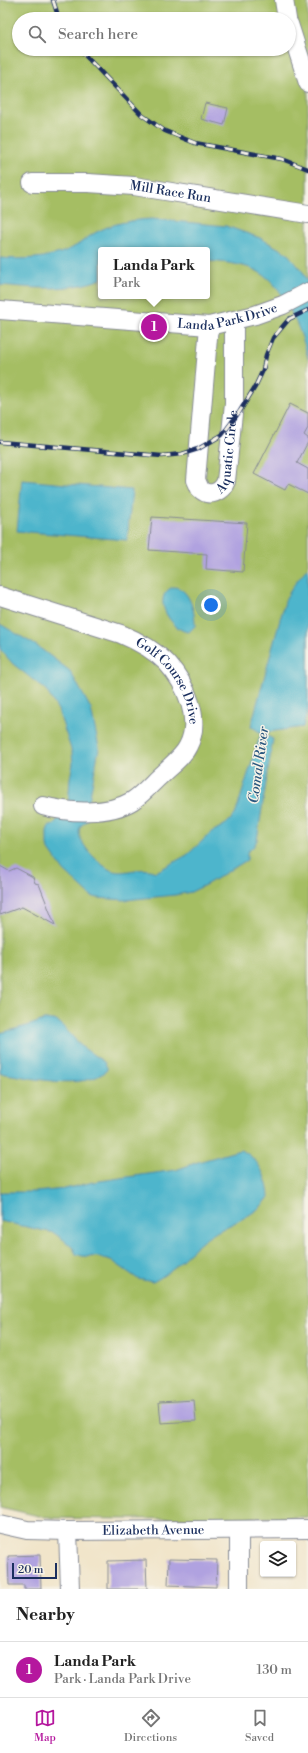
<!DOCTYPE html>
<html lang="en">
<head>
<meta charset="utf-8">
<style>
	:root { --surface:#fff; --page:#f2f2f2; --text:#222; --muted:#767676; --line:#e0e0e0; --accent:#b5179e }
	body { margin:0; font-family:"Libre Bodoni",serif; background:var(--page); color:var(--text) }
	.controls { position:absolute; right:12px; bottom:12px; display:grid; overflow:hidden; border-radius:4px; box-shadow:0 1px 3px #0004 }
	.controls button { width:36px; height:36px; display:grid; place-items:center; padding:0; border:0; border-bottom:1px solid var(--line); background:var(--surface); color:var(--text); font:20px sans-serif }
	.scale { position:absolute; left:12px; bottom:10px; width:45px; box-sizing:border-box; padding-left:4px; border:2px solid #1b2f5e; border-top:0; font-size:11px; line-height:14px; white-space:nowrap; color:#1b2f5e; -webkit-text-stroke:3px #f7f3e8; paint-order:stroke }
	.you { position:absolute; left:211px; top:605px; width:14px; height:14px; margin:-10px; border:3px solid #fff; border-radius:50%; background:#1a73e8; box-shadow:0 0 0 6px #1a73e833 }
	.badge { display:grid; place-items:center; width:26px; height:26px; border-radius:50%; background:var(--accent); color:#fff; font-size:13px; font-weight:700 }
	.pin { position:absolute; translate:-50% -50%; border:2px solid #fff; box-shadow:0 1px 4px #0006 }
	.popup { position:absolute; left:98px; top:247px; width:112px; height:52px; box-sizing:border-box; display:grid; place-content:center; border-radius:4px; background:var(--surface); filter:drop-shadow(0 1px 3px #0005); font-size:13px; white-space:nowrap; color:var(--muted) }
	.popup b { font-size:15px; color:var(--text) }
	.popup::after { content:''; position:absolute; left:50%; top:100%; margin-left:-8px; border:8px solid transparent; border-top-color:var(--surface) }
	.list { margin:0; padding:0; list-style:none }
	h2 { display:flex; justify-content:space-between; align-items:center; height:52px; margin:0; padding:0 16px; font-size:17px }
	h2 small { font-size:13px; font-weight:400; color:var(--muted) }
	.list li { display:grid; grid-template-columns:26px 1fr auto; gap:12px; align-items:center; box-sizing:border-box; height:56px; padding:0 16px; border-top:1px solid var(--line) }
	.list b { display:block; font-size:15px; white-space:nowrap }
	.list p { margin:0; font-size:13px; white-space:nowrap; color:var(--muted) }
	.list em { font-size:13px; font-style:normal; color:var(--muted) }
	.icon { flex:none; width:22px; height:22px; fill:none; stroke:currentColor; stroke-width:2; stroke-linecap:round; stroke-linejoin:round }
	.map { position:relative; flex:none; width:308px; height:1589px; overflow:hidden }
	.search { position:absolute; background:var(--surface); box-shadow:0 1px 3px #0004; left:12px; right:12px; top:12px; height:44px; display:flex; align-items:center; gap:10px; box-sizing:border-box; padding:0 14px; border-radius:22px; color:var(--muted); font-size:15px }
	.sheet { height:108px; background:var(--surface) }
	nav { display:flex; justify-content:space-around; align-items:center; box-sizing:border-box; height:56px; border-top:1px solid var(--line); background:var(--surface); font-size:11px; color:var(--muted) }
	nav a { display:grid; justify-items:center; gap:2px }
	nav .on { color:var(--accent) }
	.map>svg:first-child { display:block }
	.green { fill:#a5be64; stroke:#607661; fill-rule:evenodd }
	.water { fill:#4eb5cc; stroke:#347295 }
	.building { fill:#b0a2e0 }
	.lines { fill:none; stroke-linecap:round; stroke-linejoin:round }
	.minor-casing { stroke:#868a94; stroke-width:20 }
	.minor { stroke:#fff; stroke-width:18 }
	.rail-casing { stroke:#1b2f5e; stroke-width:4.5 }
	.rail { stroke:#f7f3e8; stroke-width:3; stroke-dasharray:9; stroke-linecap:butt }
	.labels { text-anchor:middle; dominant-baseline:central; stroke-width:3; stroke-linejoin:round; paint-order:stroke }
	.street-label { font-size:13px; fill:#1b2f5e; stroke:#f7f3e8 }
	.water-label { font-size:14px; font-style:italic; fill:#2a577f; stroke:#f7f3e8 }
</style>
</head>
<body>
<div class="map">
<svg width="308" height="1589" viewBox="0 0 308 1589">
	<rect width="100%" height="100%" fill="#f7f3e8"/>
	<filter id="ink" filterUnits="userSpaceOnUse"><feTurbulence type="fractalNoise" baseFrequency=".025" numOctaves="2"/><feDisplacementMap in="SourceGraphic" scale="8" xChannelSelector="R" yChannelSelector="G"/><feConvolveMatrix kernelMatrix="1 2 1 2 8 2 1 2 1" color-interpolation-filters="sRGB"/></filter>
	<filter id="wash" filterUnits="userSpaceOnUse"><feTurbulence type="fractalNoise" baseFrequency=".012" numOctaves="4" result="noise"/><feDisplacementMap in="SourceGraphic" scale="16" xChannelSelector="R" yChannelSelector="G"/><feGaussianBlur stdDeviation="0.9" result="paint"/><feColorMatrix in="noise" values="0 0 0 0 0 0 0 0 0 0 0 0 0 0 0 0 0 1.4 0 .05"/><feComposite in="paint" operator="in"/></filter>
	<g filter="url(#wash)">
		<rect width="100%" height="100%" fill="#f1e5ca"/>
		<path class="green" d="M0 0H308V1517L129 1519 47 1518 0 1507ZM19 19H289V49H19ZM101 250H207V296H101Z"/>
		<g class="water">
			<path d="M152 219 226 226 260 238 287 253 303 272 308 282V359C305 344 300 330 293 316 273 271 254 264 207 261V250H101V279C68 292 34 288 0 285V258C22 260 50 259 70 249 79 245 85 239 93 234 112 223 131 220 152 219Z"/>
			<polygon points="22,480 132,490 127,540 17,531"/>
			<path d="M308 567V709L303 727 261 733 273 739 257 840 254 846 247 852V860L207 884 191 892 175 895 125 900 98 898 91 896 64 871 50 851 47 846V831L49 826H52L68 808 70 778 73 764 72 752 58 710 46 690 13 664 0 649V624L37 646 70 671 91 709 99 748 89 801 88 820C86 822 82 824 81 826 71 838 102 868 113 871 126 875 139 865 156 872L187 855 212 832 226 824 235 815 261 733 251 726 286 598 296 582Z"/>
			<path d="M173 587C189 587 195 611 195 626L189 632C173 632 149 597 173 587Z"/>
			<path d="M44 1020H54L60 1023 82 1047 104 1062 107 1067V1070C85 1092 28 1077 0 1073V1033L27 1026Z"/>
			<path d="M240 1150C258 1156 268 1179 269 1197 256 1217 229 1223 210 1236 190 1249 175 1271 153 1282L138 1279 111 1260 100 1257 82 1256 76 1254 73 1248 64 1240 54 1233 0 1221V1194L2 1192H36L65 1189 93 1182 176 1170 198 1162Z"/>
		</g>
		<g id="blocks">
			<g class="building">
				<polygon points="205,103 228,108 224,125 201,119"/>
				<polygon points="290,404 308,413 308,428 304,435 308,438 308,442 297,463 308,469 308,494 288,484 285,490 254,474"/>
				<polygon points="152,517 247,523 243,572 206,569 207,554 149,550"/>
				<polygon points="0,866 9,871 16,868 33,877 35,883 39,884 55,925 22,907 0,915"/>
				<polygon points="194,1400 196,1421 161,1423 159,1402"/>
				<polygon points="40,1555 41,1589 24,1589 24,1585 9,1585 8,1556"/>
				<polygon points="169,1559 217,1560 216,1587 168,1585"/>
				<polygon points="146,1560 147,1589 108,1589 108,1561"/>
			</g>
		</g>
	</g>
	<g filter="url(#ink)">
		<use href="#blocks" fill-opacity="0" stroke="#868a94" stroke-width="1"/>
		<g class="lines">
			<defs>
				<g id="minor">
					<polyline points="284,0 287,19"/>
					<polyline points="289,24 308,83"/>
					<path id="s1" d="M32 183H88L134 186 308 214"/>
					<path id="s2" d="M0 310 209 326 255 315 283 305 308 292"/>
					<path id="s3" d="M209 326 196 480 200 489C209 498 222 492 226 481L234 404V321"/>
					<path id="s4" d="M0 596 121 634C138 641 154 650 167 663 186 684 202 719 188 746 183 757 170 766 161 775 152 783 143 794 132 801 109 815 68 813 43 806"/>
					<path id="s5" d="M0 1524 27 1530 68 1531 308 1529"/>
					<polyline points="239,1530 239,1589"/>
					<polyline points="68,1531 70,1589"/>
				</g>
			</defs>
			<use href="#minor" class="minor-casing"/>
			<use href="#minor" class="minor"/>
			<defs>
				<g id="rail">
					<polyline points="53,0 59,19"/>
					<polyline points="79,49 142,115 165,131 195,143 282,159 308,169"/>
					<polyline points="0,442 162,456 182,454 198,449 222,435 240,411 255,387 263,370 266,355 273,338 289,319 308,310"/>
				</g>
			</defs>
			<use href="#rail" class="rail-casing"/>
			<use href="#rail" class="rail"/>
		</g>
	</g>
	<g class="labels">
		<g class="street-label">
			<text stroke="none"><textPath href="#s1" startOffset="139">Mill Race Run</textPath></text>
			<text stroke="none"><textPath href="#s2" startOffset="229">Landa Park Drive</textPath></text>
			<text stroke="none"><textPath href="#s3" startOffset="226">Aquatic Circle</textPath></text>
			<text stroke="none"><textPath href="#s4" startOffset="197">Golf Course Drive</textPath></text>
			<text stroke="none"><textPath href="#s5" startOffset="154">Elizabeth Avenue</textPath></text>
		</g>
		<g class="water-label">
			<text transform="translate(259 765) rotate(-82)">Comal River</text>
		</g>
	</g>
</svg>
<div class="controls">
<button><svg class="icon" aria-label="layers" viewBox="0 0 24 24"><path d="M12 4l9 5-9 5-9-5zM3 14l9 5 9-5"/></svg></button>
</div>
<div class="scale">20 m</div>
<div class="you"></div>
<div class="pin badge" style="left:154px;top:327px">1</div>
<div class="popup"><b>Landa Park</b>Park</div>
<div class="search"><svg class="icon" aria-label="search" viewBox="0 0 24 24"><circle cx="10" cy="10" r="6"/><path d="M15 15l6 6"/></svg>Search here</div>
</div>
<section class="sheet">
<h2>Nearby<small></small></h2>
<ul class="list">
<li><span class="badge">1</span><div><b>Landa Park</b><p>Park · Landa Park Drive</p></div><em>130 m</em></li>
</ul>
</section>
<nav>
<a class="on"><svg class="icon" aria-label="map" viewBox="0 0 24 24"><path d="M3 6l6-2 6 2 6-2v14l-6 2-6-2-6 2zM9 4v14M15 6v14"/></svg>Map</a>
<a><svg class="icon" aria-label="directions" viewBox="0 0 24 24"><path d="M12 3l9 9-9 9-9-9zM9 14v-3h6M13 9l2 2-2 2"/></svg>Directions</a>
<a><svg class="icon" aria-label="saved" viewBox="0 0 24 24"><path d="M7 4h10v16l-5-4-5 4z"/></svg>Saved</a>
</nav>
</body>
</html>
